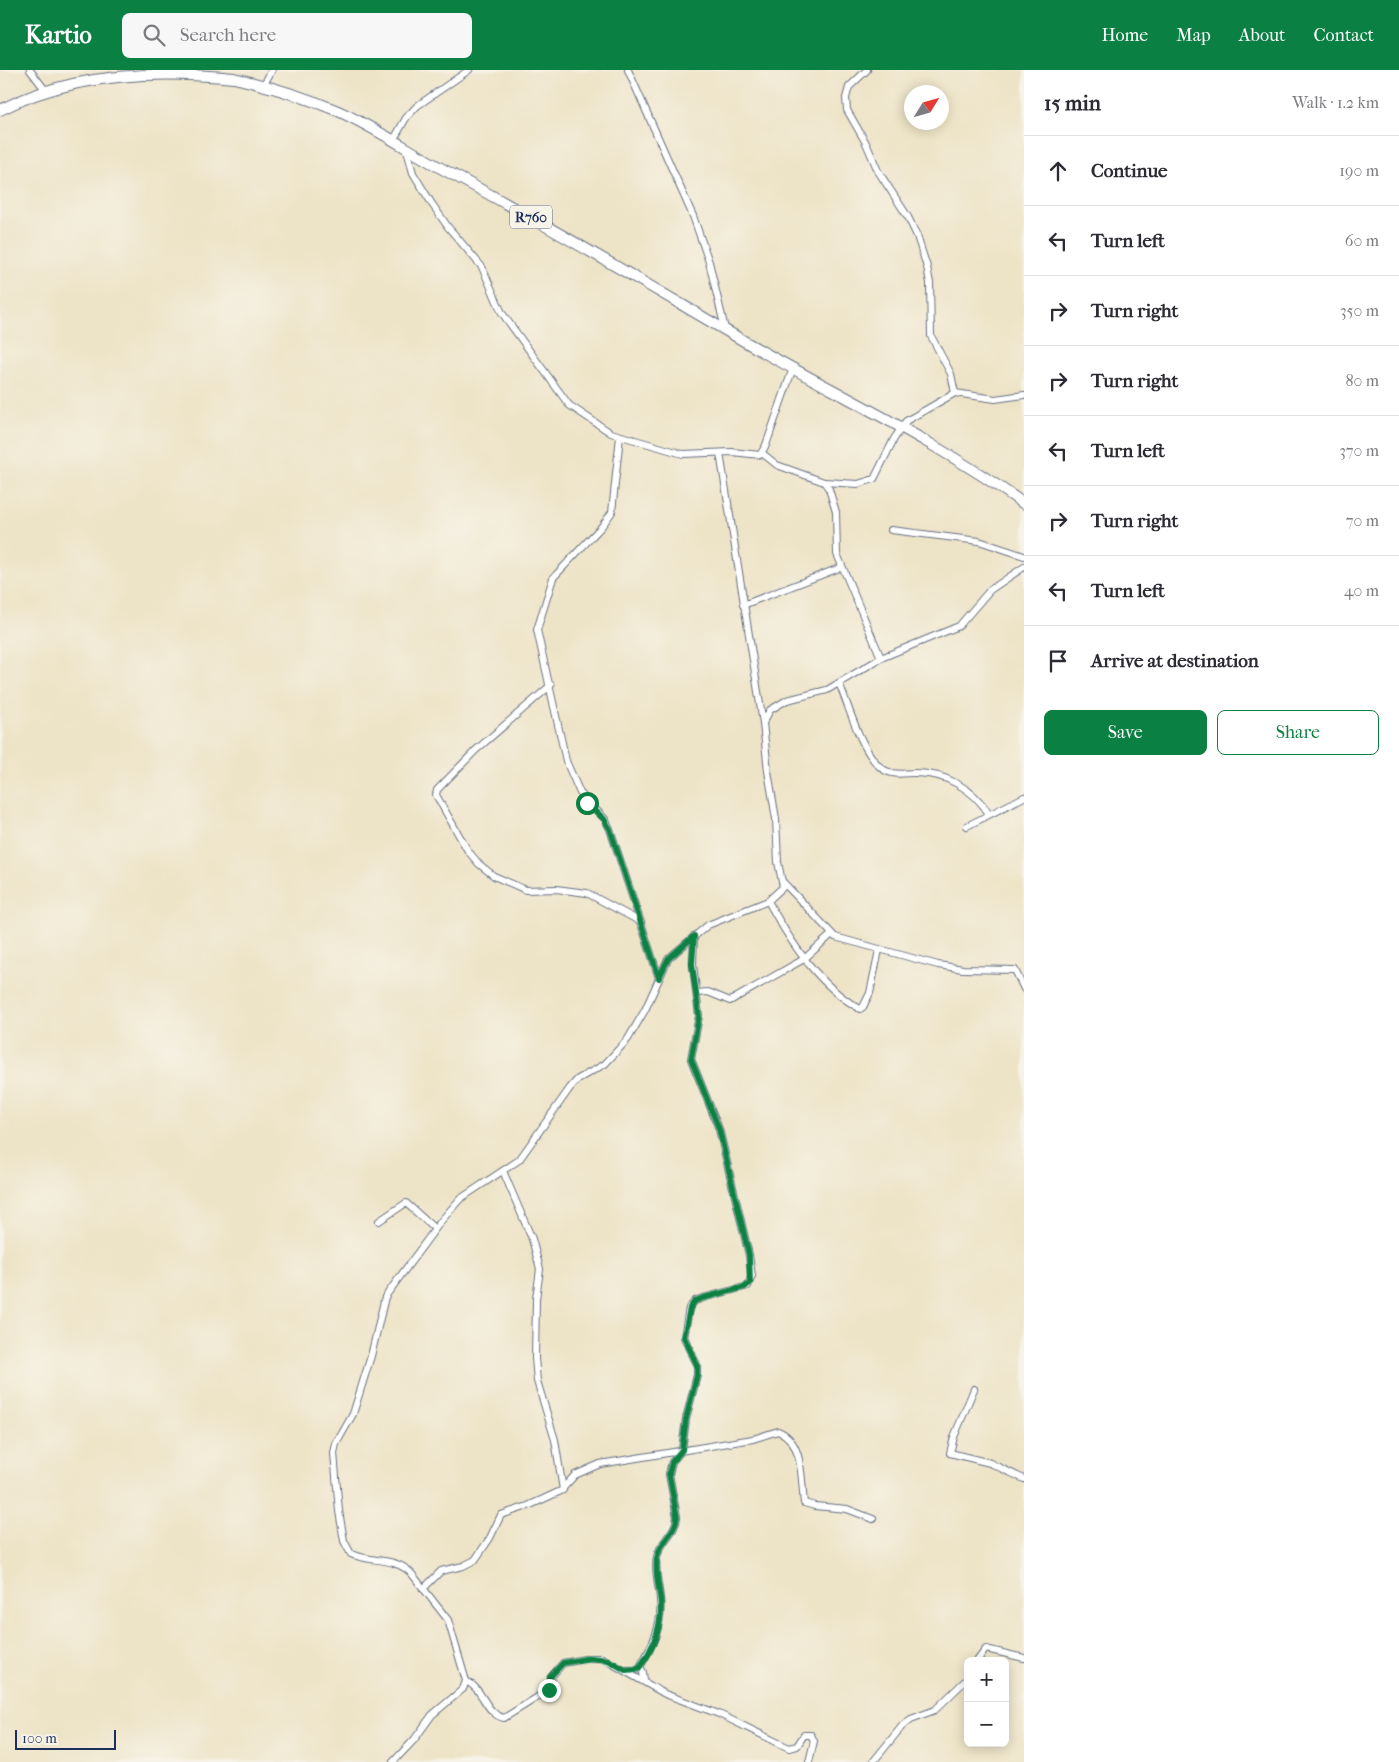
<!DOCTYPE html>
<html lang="en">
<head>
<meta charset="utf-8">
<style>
	:root { --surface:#fff; --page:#f7f7f7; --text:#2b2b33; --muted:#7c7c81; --line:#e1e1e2; --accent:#0b8043 }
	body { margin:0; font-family:"IM FELL French Canon",serif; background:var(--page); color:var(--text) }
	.controls { position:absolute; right:15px; bottom:15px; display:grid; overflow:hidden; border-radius:8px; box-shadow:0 2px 12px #0003 }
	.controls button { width:45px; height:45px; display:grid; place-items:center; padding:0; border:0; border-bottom:1px solid var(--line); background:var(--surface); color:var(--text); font:25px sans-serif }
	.compass { position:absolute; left:904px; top:15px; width:45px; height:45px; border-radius:50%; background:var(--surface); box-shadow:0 2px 12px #0003; rotate:53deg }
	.scale { position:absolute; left:15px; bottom:12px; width:101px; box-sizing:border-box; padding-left:5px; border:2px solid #1b2f5e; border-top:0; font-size:14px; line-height:18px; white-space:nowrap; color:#1b2f5e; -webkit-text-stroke:4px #f7f3e8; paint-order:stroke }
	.stop { position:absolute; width:15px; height:15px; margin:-11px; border:4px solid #0b8043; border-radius:50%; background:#fff }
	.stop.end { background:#0b8043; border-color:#fff; box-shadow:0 1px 5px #0008 }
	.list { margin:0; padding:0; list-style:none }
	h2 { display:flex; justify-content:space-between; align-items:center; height:65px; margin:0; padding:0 20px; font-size:21px }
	h2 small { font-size:16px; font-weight:400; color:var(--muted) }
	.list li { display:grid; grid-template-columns:32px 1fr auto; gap:15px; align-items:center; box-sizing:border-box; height:70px; padding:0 20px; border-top:1px solid var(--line) }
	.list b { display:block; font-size:19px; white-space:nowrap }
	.list em { font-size:16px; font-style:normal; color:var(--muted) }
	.actions { display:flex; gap:10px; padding:15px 20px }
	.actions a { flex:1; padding:11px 0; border:1px solid var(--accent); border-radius:8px; text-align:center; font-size:18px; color:var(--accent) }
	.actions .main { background:var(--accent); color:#fff }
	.icon { flex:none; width:28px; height:28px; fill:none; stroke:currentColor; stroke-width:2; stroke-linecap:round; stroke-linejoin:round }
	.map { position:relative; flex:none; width:1024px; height:1692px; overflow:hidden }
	header { display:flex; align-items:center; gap:30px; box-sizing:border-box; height:70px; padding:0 25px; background:var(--accent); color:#fff }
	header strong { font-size:24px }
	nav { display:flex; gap:28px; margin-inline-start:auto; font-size:18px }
	.search { width:350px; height:45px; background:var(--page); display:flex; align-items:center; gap:12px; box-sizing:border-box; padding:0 18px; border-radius:8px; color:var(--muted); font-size:19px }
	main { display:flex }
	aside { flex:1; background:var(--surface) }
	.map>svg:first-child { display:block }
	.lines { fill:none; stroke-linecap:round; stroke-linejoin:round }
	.minor-casing { stroke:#646e82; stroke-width:8 }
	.primary-casing { stroke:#646e82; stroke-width:12 }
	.minor { stroke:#fff; stroke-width:6 }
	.primary { stroke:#fff; stroke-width:10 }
	.route { stroke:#0b8043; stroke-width:6 }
	.labels { text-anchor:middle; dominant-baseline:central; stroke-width:4; stroke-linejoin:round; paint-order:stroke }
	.shield { fill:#f7f3e8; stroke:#5d6a87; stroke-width:1 }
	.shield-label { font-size:14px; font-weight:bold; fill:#1b2f5e }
</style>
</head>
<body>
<header>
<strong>Kartio</strong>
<div class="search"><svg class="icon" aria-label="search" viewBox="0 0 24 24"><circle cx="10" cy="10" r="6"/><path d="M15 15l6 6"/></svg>Search here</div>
<nav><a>Home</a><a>Map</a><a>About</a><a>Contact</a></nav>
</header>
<main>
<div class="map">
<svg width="1024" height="1692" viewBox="0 0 1024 1692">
	<rect width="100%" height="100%" fill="#f7f3e8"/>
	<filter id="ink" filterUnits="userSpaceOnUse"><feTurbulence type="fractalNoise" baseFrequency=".02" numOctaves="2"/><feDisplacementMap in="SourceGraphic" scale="10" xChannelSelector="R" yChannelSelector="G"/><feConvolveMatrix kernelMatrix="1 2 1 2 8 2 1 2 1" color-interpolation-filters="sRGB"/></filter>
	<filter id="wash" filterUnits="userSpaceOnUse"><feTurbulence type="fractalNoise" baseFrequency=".0096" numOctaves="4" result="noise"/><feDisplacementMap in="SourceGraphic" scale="20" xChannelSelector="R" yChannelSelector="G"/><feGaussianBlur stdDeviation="1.12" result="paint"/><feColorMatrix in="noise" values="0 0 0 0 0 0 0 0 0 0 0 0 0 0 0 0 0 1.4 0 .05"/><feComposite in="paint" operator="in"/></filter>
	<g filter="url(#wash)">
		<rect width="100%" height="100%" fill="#ede3c6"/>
	</g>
	<g filter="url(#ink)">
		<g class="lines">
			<defs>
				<g id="minor">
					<polyline points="30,0 46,21"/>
					<polyline points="628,0 693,146 709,192 725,259"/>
					<polyline points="867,0 849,17 846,28 847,40 866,73 878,101 908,147 917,166 927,197 930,213 931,266 951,304 955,323"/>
					<polyline points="263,16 272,0"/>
					<polyline points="393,71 406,48 417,36 469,0"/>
					<polyline points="407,80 413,103 432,134 448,157 482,197 502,243 569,335 611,363 683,384 732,382 760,385 766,375 793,298"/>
					<polyline points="620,366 612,442 602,456 553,508 537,560 566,691 580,723 605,749 610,759 659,908"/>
					<polyline points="720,383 763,653"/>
					<polyline points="762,383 777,395 824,412 829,419 836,442 837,484 881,588"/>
					<polyline points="824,412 858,414 874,409 894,369 906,351 955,323 995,329 1024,325"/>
					<polyline points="891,460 979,471 1024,486"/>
					<polyline points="743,535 842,497"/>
					<path d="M839 613C849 637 860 678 879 696 891 707 901 703 915 703 945 703 973 718 989 744"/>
					<polyline points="551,615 476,680 437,720 436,725 468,781 479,794 494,806 526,820 556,819 587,823 641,852"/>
					<polyline points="967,756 1024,727"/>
					<polyline points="783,812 835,867 938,895 963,899 1015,900 1024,919"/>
					<path d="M768 831C791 873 818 915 860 939L863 937 870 923 879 880"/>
					<polyline points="697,923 708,922 730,931 804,889 831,865"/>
					<polyline points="379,1151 406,1133 435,1159"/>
					<polyline points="974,1319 954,1367 950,1383 990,1393 1024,1409"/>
					<path d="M564 1417 575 1405 600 1394 753 1369 778 1361C804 1371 801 1410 804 1433L815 1436 847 1439 873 1449"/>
					<polyline points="423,1519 441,1501 463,1496 475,1490 490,1468 501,1445 528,1436 563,1420 555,1370 537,1311 535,1288 536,1229 540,1199 532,1169 503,1101"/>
					<polyline points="977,1591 986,1579 1024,1588"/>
					<polyline points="640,1597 643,1602 644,1611"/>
					<path d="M625 1600H635L640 1597C652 1576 663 1555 660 1529 659 1515 654 1502 657 1487 660 1471 676 1463 677 1447L669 1404 672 1392 682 1380 686 1349 697 1305V1295L684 1267 689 1238 695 1231 703 1228 748 1216 752 1206 749 1185 719 1059 691 989 699 946 693 894 694 866"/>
					<path d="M466 1611C483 1618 486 1645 504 1648L549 1620 552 1616 551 1607 563 1593 591 1588H602L665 1624 719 1644 789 1678 797 1676 804 1665H811L814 1671 809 1692"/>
					<path d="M393 1692 414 1670 432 1645 463 1619 466 1611 448 1550 412 1504C395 1486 371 1493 351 1484L344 1471 339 1441 334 1383 336 1374 353 1344 371 1286 385 1227 441 1151 460 1129 519 1090 570 1018 578 1009 605 994 628 969 645 940 668 889 677 881 708 855 768 831 783 817 778 792 776 749 768 701 763 653 770 640 787 630 827 620 881 588 959 556 990 520 1024 497"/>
					<polyline points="873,1692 903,1655 911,1649 935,1640 968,1608"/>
				</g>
				<path id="primary" d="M0 40C71 3 156 0 234 8 269 16 305 27 338 41 376 58 411 82 448 102 546 154 641 211 737 267 833 323 934 369 1024 434"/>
			</defs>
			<use href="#minor" class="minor-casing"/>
			<use href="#primary" class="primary-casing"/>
			<use href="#minor" class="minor"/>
			<use href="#primary" class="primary"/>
		</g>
	</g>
	<g class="lines" filter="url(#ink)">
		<path class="route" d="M549 1620 552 1616 550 1607 563 1593 591 1588 608 1590 625 1600 638 1599C654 1580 664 1551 660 1526 658 1513 655 1501 657 1488 659 1472 676 1463 677 1447L669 1404 672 1392 682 1380 686 1349 697 1305V1295L684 1267 690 1238 695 1231 703 1228 745 1217 750 1213 749 1185 719 1059 691 989 699 946 692 894 694 866 668 889 659 908 610 759 604 749 587 733"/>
	</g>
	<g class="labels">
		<rect class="shield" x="510" y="135.5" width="42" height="23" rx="4"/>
		<g class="shield-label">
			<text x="531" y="147">R760</text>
		</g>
	</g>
</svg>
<div class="controls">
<button>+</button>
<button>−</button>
</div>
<svg class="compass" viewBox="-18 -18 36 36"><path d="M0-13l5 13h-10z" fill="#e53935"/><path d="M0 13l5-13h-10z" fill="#7c7c81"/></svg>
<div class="scale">100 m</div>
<div class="stop" style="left:587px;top:733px"></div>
<div class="stop end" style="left:549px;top:1620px"></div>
</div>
<aside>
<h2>15 min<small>Walk · 1.2 km</small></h2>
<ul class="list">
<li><svg class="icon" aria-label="ahead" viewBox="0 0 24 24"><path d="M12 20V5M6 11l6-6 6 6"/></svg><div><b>Continue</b></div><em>190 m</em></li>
<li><svg class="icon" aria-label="left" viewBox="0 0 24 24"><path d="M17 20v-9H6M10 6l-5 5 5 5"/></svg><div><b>Turn left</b></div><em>60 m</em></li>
<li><svg class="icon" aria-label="right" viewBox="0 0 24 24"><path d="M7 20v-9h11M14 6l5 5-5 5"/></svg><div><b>Turn right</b></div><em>350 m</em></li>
<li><svg class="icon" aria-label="right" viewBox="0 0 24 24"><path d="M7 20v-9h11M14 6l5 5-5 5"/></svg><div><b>Turn right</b></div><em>80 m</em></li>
<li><svg class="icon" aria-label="left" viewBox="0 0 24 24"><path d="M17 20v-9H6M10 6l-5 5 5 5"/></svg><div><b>Turn left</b></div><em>370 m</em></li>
<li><svg class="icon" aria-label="right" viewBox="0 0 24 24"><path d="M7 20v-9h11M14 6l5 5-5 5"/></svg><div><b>Turn right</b></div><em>70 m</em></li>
<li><svg class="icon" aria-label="left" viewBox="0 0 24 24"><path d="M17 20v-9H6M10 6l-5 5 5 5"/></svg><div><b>Turn left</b></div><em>40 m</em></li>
<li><svg class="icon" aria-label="arrive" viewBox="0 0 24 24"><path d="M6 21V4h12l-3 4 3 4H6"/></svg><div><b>Arrive at destination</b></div></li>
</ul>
<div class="actions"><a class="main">Save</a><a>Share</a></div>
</aside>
</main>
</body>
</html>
